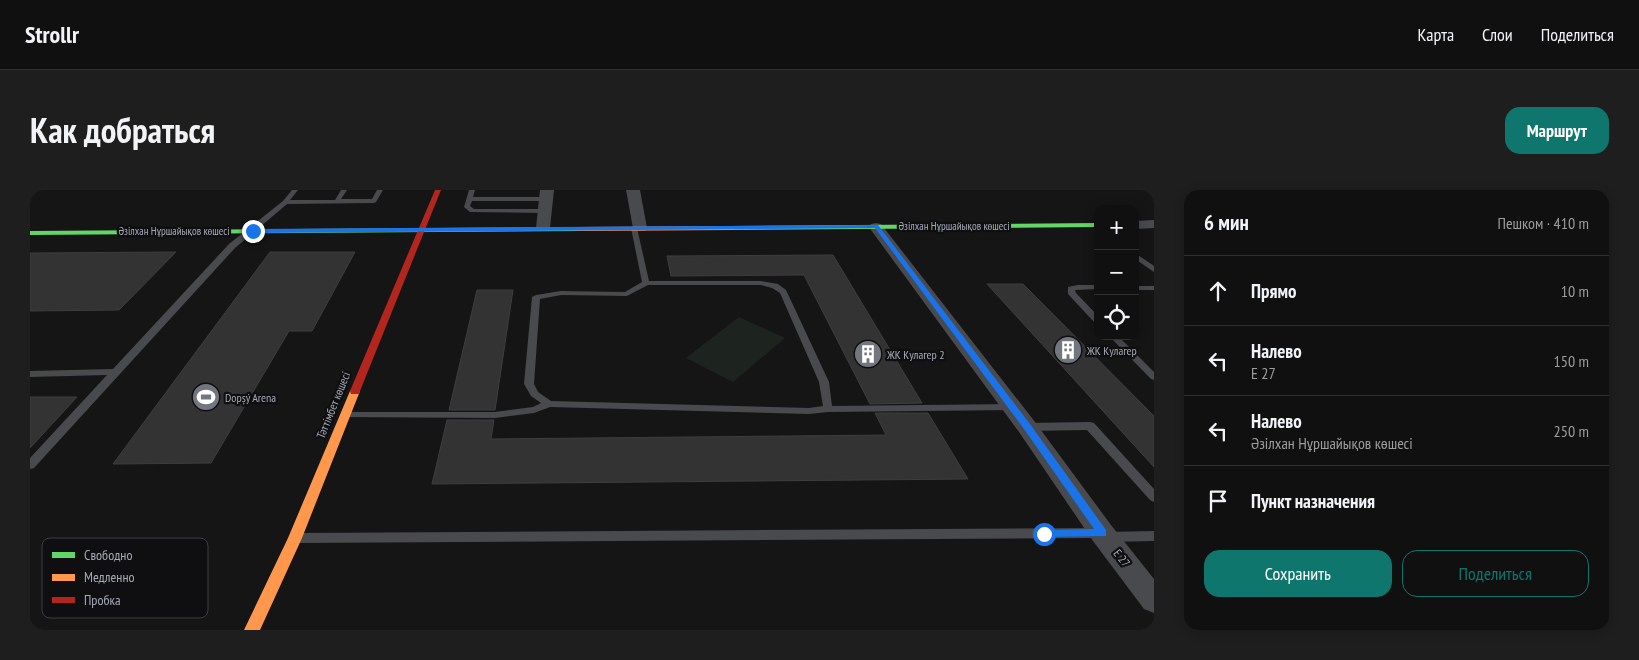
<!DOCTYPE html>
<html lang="ru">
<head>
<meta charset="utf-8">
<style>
	:root { --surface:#101010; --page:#1e1e1e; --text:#f1f3f6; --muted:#9c9d9f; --line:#303030; --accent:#0f766e }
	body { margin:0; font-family:"PT Sans Narrow",sans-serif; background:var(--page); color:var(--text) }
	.controls { position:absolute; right:15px; top:15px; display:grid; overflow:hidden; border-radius:10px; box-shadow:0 2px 12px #0003 }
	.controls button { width:45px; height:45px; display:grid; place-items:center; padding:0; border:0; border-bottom:1px solid var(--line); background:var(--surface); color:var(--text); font:25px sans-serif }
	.stop { position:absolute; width:15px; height:15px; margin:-11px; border:4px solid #1a73e8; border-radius:50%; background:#fff }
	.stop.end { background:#1a73e8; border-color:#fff; box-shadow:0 1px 5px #0008 }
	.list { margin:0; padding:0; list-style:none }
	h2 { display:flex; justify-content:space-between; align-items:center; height:65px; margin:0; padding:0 20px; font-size:21px }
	h2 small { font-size:16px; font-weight:400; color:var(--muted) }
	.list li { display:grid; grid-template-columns:32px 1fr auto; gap:15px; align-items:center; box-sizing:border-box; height:70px; padding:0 20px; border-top:1px solid var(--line) }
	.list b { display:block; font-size:19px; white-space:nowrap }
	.list p { margin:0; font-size:16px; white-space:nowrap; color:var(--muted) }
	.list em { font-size:16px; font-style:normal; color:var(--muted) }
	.actions { display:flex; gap:10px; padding:15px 20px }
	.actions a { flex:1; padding:11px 0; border:1px solid var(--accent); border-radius:15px; text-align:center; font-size:18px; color:var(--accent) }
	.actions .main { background:var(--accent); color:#fff }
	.icon { flex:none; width:28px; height:28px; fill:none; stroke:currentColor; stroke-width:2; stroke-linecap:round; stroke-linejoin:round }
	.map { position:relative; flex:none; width:1124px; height:440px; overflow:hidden; border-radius:15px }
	header { display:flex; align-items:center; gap:30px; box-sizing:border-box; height:70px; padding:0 25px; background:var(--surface); border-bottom:1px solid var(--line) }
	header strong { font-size:24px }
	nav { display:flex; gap:28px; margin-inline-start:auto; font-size:18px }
	.intro { display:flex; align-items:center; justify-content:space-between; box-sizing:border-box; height:120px; padding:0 30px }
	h1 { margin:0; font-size:35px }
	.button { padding:12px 22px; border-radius:15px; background:var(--accent); color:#fff; font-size:18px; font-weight:700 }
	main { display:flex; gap:30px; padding:0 30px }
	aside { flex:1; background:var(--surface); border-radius:15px; box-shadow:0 2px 12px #0003 }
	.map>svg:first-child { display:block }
	.green { fill:#1d241f }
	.building { fill:#333334; stroke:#3e3e41 }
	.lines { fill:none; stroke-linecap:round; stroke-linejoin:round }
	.lane { fill:#494a4e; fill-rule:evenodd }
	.street { fill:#494a4e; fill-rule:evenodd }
	.fast { fill:#63d668; fill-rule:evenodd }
	.slow { fill:#ff974d; fill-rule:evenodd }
	.jam { fill:#b3261e; fill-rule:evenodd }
	.route { fill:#1a73e8 }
	.labels { text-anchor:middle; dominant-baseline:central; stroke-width:4.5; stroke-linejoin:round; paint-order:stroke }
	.far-street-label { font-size:11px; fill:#a6aab6; stroke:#0f0f11 }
	.poi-label { font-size:12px; fill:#a6aab6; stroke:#0f0f11; text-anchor:start }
	.street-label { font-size:12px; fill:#a6aab6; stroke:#0f0f11 }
	.key { fill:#0f0f11; stroke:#3c3e43; stroke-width:1 }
	.key-label { font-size:14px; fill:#a6aab6 }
</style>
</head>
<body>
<header>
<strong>Strollr</strong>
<nav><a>Карта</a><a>Слои</a><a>Поделиться</a></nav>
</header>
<div class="intro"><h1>Как добраться</h1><a class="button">Маршрут</a></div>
<main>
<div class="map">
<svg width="1124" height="440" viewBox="0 0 1124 440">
	<rect width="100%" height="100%" fill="#151515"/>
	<polygon class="green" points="709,127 755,148 703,192 656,168"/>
	<g class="building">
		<polygon points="146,62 89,120 0,121 0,63"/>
		<polygon points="240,62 325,62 282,141 259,141 181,273 83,274"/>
		<polygon points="803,65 892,213 840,214 774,85 641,86 637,66"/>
		<polygon points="957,94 993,94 1124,226 1124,277"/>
		<polygon points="447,100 483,100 465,220 419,220"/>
		<polygon points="0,207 47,207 0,258"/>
		<polygon points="845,223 898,223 938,289 402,294 417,230 464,230 461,249 856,245"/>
	</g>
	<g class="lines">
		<g class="lane">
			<polygon points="262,0 268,0 260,10 305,10 311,0 317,0 311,9 342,9 347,0 353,0 346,12 344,13 257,14 205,58 4,278 0,279 0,268 77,185 0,187 0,181 83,179 199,54 253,11"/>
			<polygon points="439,0 445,0 443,7 516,7 519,9 516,11 442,11 440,16 444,19 515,19 518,21 515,23 440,22 434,17"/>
			<path d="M604 36 607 38 619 91H731L748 94 756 100 799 192 802 216 983 214 988 217 983 220 798 222 779 224 520 217 504 223 465 228 313 227 312 225 317 222H465L503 217 511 213 501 206 494 194 502 107 506 105 531 101 595 102 612 92 601 38ZM618 95H731L742 98 750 103 789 192 793 216 779 218 521 211 508 202 504 194 510 109 531 105 597 106Z"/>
			<polygon points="1105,63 1124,76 1124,82 1105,69"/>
			<polygon points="1048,95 1068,95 1068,99 1045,100 1046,103 1068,126 1068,133 1065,133 1038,104 1038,97"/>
			<rect x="1105" y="96" width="19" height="4"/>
			<polygon points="1079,146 1088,146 1124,182 1124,190 1121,189"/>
			<polygon points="1060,232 1064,233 1124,299 1124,312 1120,310 1057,240 997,241 992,237 997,233"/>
			<polygon points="1071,338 1075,339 1077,342 1124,341 1124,351 1078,352 1074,351 1072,348 268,353 264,352 262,348 264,344 268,343"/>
		</g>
		<g class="street">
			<polygon points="510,0 524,0 520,38 518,41 508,41 506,38"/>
			<polygon points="596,0 610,0 617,38 615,41 605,41 603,38"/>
			<polygon points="1124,30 1124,38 1105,39 1105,31"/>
			<polygon points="846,33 851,34 1005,232 1081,335 1124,389 1124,423 1114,419 1063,351 989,242 841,40 839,37 841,34"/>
		</g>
		<g class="fast">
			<polygon points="1068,33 1068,37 700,40 696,38 700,36"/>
			<polygon points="549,37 550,39 546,41 0,45 0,41"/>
		</g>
		<g class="slow">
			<polygon points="700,36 704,38 703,40 546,41 542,39 546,37"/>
			<polygon points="325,197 330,201 272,348 230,440 214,440 258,348 320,201"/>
		</g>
		<polygon class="jam" points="405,0 411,0 330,201 329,204 321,204 320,201"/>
	</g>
	<polygon class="route" points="848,35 1000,234 1076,340 1076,346 1010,347 1009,344 1014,340 1064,339 994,239 845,38 223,43 220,41 223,39"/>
	<defs>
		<symbol id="building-disc" viewBox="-11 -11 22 22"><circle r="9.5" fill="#73767e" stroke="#0f0f11"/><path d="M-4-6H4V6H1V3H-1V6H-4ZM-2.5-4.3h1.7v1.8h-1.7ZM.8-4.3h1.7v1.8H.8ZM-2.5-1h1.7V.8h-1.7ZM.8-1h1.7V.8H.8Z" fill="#fff"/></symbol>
		<symbol id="stadium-disc" viewBox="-11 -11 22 22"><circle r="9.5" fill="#73767e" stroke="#0f0f11"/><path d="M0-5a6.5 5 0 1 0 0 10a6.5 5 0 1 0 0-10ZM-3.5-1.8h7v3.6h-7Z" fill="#fff"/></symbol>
	</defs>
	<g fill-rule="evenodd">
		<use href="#building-disc" x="1022" y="144" width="32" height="32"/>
		<use href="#building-disc" x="822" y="148" width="32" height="32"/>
		<use href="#stadium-disc" x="160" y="191" width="32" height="32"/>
	</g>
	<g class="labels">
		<g class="far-street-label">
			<text x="924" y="36">Әзілхан Нұршайықов көшесі</text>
			<text x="144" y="41">Әзілхан Нұршайықов көшесі</text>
		</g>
		<g class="poi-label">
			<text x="1057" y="160">ЖК Кулагер</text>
			<text x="857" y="164">ЖК Кулагер 2</text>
			<text x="195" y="207">Dopșý Arena</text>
		</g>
		<g class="street-label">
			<text transform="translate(303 215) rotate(-68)">Тәттімбет көшесі</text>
			<text transform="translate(1092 368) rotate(52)">E 27</text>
		</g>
	</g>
	<rect x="12" y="348" width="166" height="80" rx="8" class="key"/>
	<rect x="22" y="362" width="23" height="6" fill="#63d668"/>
	<rect x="22" y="384" width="23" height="7" fill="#ff974d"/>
	<rect x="22" y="407" width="23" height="6" fill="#b3261e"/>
	<g class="key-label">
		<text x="54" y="370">Свободно</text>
		<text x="54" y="392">Медленно</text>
		<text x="54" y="415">Пробка</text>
	</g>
</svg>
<div class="controls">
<button>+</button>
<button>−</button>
<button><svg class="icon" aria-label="locate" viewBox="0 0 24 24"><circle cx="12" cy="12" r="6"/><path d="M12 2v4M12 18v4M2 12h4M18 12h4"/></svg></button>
</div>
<div class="stop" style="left:1014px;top:344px"></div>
<div class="stop end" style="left:223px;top:41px"></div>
</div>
<aside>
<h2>6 мин<small>Пешком · 410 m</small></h2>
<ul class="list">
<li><svg class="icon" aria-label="ahead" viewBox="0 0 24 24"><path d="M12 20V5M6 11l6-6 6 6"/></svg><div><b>Прямо</b></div><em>10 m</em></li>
<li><svg class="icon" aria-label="left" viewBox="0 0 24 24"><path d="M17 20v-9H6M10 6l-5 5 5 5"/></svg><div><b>Налево</b><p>E 27</p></div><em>150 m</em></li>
<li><svg class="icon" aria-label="left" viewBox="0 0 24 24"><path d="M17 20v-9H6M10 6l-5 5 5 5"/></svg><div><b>Налево</b><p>Әзілхан Нұршайықов көшесі</p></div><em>250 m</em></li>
<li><svg class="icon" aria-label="arrive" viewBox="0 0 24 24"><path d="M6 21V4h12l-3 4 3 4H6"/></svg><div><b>Пункт назначения</b></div></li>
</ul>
<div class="actions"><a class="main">Сохранить</a><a>Поделиться</a></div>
</aside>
</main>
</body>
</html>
